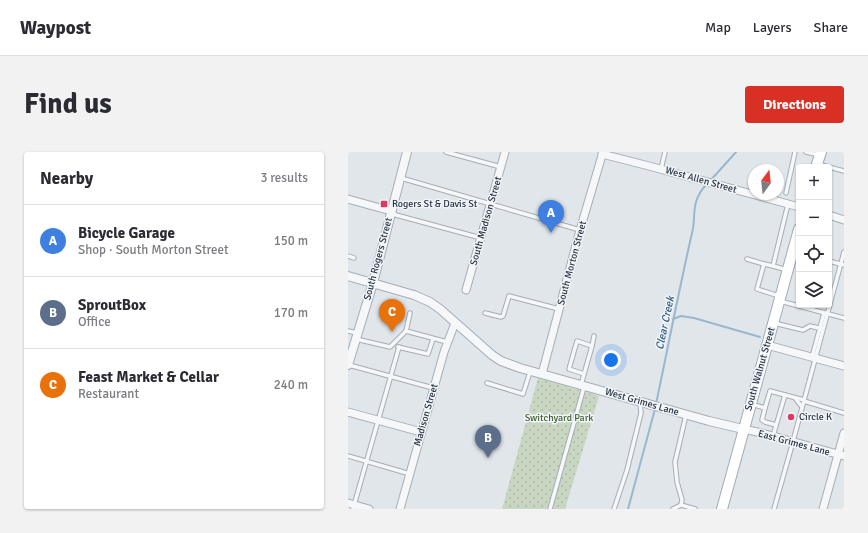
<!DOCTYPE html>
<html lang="en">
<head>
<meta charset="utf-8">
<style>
	:root { --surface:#fff; --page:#f2f2f3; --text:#2b2b33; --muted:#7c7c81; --line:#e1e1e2; --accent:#d93025 }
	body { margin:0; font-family:Signika,sans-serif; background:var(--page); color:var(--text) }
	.controls { position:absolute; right:12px; top:12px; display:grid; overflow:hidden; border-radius:4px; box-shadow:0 1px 3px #0004 }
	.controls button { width:36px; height:36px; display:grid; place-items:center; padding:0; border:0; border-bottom:1px solid var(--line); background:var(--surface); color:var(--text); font:20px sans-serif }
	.compass { position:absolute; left:400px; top:12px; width:36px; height:36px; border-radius:50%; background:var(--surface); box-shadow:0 1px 3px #0004; rotate:15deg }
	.you { position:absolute; left:263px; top:208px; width:14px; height:14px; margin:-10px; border:3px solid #fff; border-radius:50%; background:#1a73e8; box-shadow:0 0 0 6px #1a73e833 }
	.badge { display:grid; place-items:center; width:26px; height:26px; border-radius:50%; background:var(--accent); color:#fff; font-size:13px; font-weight:700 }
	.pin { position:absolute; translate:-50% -33px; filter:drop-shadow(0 1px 2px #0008) }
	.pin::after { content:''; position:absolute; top:21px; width:14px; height:12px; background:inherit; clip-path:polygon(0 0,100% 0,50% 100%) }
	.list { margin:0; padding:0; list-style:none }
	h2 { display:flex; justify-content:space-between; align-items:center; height:52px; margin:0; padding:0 16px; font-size:17px }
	h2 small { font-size:13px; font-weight:400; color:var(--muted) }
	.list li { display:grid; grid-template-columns:26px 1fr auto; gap:12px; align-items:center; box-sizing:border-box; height:72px; padding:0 16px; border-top:1px solid var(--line) }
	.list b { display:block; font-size:15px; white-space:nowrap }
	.list p { margin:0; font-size:13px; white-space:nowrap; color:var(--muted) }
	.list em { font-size:13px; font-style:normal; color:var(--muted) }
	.icon { flex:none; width:22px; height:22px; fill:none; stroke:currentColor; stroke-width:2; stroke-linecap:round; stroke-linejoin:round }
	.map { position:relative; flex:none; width:496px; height:357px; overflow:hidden; border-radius:4px }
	header { display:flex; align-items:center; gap:24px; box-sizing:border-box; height:56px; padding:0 20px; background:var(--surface); border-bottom:1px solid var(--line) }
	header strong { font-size:19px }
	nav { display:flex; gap:22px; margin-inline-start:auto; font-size:14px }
	.intro { display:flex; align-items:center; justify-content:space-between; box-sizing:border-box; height:96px; padding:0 24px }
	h1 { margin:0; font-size:28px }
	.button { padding:10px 18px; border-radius:4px; background:var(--accent); color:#fff; font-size:14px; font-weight:700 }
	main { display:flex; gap:24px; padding:0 24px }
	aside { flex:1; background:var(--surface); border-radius:4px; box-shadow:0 1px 3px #0004 }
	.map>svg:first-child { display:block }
	.park { fill:url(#park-dots) }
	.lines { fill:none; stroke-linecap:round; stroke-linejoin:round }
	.stream { stroke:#99b8cf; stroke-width:2 }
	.service-casing { stroke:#a6adb6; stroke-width:5.5 }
	.minor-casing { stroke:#a6adb6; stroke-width:9 }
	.tertiary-casing { stroke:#a6adb6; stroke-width:10 }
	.primary-casing { stroke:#9facb8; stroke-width:12 }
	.service { stroke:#f5f7f9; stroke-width:3.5 }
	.minor { stroke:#f5f7f9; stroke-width:7 }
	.tertiary { stroke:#f5f7f9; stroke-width:8 }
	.primary { stroke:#fff; stroke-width:10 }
	.poi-dot { fill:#dc3b62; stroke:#f1f5f8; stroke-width:1.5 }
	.labels { text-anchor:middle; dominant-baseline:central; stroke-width:3; stroke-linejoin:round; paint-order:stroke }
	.street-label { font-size:10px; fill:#283545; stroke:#f1f5f8 }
	.poi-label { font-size:10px; fill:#283545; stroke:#f1f5f8; text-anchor:start }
	.park-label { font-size:10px; fill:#406233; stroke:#f1f5f8 }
	.water-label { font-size:11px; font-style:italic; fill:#2d587d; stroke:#f1f5f8 }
</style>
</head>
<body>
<header>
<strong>Waypost</strong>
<nav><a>Map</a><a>Layers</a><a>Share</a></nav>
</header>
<div class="intro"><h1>Find us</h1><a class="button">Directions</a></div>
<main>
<aside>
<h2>Nearby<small>3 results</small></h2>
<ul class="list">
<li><span class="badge" style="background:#3f7fe0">A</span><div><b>Bicycle Garage</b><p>Shop · South Morton Street</p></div><em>150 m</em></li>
<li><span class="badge" style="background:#5c6f8a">B</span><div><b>SproutBox</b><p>Office</p></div><em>170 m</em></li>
<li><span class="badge" style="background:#e8710a">C</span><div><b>Feast Market &amp; Cellar</b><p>Restaurant</p></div><em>240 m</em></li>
</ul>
</aside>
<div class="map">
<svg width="496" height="357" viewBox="0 0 496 357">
	<defs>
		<pattern id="park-dots" width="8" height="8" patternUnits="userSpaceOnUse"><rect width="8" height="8" fill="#c9d6c1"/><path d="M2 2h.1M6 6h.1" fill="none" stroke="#adb8a7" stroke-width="1.8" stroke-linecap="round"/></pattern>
	</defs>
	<rect width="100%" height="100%" fill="#e1e6eb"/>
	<polygon class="park" points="190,226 251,244 217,357 154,357"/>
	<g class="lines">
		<g class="stream">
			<polyline points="362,29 388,0"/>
			<polyline points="325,167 333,164 346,166 412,185"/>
			<path d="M308 252C320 195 331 138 344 81 347 71 345 60 348 50 350 43 354 37 359 32"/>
			<polyline points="280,357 307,257"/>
		</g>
		<defs>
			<g id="service">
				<polyline points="98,0 153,15"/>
				<polyline points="458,0 471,3"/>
				<polyline points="470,12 496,19"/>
				<polyline points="313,17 317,0"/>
				<polyline points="53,26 232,78"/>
				<polyline points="438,41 447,0"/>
				<polyline points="44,60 48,63 133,86"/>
				<polyline points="0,104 6,106"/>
				<polyline points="399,107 416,112"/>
				<polyline points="481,109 496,113"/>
				<polyline points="425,114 439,118"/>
				<polyline points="431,144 409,137 416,112 425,114 440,52"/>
				<polyline points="432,149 496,166"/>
				<polyline points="137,161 153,165 155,164 161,144 211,157"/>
				<polyline points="426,171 455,178 462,174 475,177"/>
				<polyline points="0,179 9,181"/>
				<polyline points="58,179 62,161"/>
				<polyline points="8,187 42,195 58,179 99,190"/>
				<polyline points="244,194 246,184"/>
				<polyline points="50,195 80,202 85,187"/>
				<polyline points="464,205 476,161"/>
				<polyline points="1,213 85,236"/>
				<polyline points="139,231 175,242 182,220"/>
				<polyline points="233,233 244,194 229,189 221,217 236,222"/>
				<polyline points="447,246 454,255"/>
				<polyline points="456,249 496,261"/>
				<polyline points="403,252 417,256 422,239 456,248"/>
				<polyline points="417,256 414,268 417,270 428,273"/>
				<polyline points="425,284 437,243"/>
				<polyline points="0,304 62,322"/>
				<polyline points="333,353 334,348 329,330 327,310 338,263"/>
				<polyline points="5,357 51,195"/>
				<polyline points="202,357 236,235"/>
				<polyline points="266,357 279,318 293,261 292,250"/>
				<polyline points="325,357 333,353 347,357"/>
				<polyline points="426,357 444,293 496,100"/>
			</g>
			<g id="minor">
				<polyline points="254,2 301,14 451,55"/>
				<polyline points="0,47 43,59"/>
				<polyline points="481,63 496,68"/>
				<polyline points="118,138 157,0"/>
				<polyline points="419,193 496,214"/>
				<polyline points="194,222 232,78 255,0"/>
				<polyline points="0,260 73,280"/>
				<polyline points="395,277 414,281 496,304"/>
				<polyline points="0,351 21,357"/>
				<polyline points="52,357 96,200 107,171"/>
				<polyline points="475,357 496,281"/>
			</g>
			<g id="tertiary">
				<polyline points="0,124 66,143 82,150 92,157 144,203 153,209 172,216 361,269 395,277"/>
				<polyline points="0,213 25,131 59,0"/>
			</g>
			<g id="primary">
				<polyline points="468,15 473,0"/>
				<polyline points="374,357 451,77"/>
			</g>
		</defs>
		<use href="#service" class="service-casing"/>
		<use href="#minor" class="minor-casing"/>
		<use href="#tertiary" class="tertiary-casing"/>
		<use href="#primary" class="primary-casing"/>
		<use href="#service" class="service"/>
		<use href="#minor" class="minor"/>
		<use href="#tertiary" class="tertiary"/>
		<use href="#primary" class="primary"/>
	</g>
	<g class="poi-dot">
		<rect x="32" y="48" width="8" height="8" rx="2"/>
		<circle cx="443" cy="265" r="4"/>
	</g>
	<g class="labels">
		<g class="street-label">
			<text transform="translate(353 28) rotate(16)">West Allen Street</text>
			<text transform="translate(138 69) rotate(-74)">South Madison Street</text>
			<text transform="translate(30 107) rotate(-75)">South Rogers Street</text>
			<text transform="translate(224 111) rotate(-75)">South Morton Street</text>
			<text transform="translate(412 217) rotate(-74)">South Walnut Street</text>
			<text transform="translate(294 250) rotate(16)">West Grimes Lane</text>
			<text transform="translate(78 263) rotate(-74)">Madison Street</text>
			<text transform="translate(446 291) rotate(15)">East Grimes Lane</text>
		</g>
		<g class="poi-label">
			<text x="44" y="52">Rogers St &amp; Davis St</text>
			<text x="451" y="265">Circle K</text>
		</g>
		<g class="park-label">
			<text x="211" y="266">Switchyard Park</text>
		</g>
		<g class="water-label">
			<text transform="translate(317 171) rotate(-78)">Clear Creek</text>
		</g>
	</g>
</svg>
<div class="controls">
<button>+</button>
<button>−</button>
<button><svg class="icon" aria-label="locate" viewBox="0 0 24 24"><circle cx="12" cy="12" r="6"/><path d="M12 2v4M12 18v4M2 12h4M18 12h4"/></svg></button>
<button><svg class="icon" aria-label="layers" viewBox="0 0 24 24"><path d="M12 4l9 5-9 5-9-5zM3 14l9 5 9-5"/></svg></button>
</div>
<svg class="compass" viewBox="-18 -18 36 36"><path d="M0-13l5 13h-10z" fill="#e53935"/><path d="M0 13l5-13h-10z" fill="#7c7c81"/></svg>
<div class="you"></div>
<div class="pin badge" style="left:203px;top:81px;background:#3f7fe0">A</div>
<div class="pin badge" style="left:140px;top:306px;background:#5c6f8a">B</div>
<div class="pin badge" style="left:44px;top:180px;background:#e8710a">C</div>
</div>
</main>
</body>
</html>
